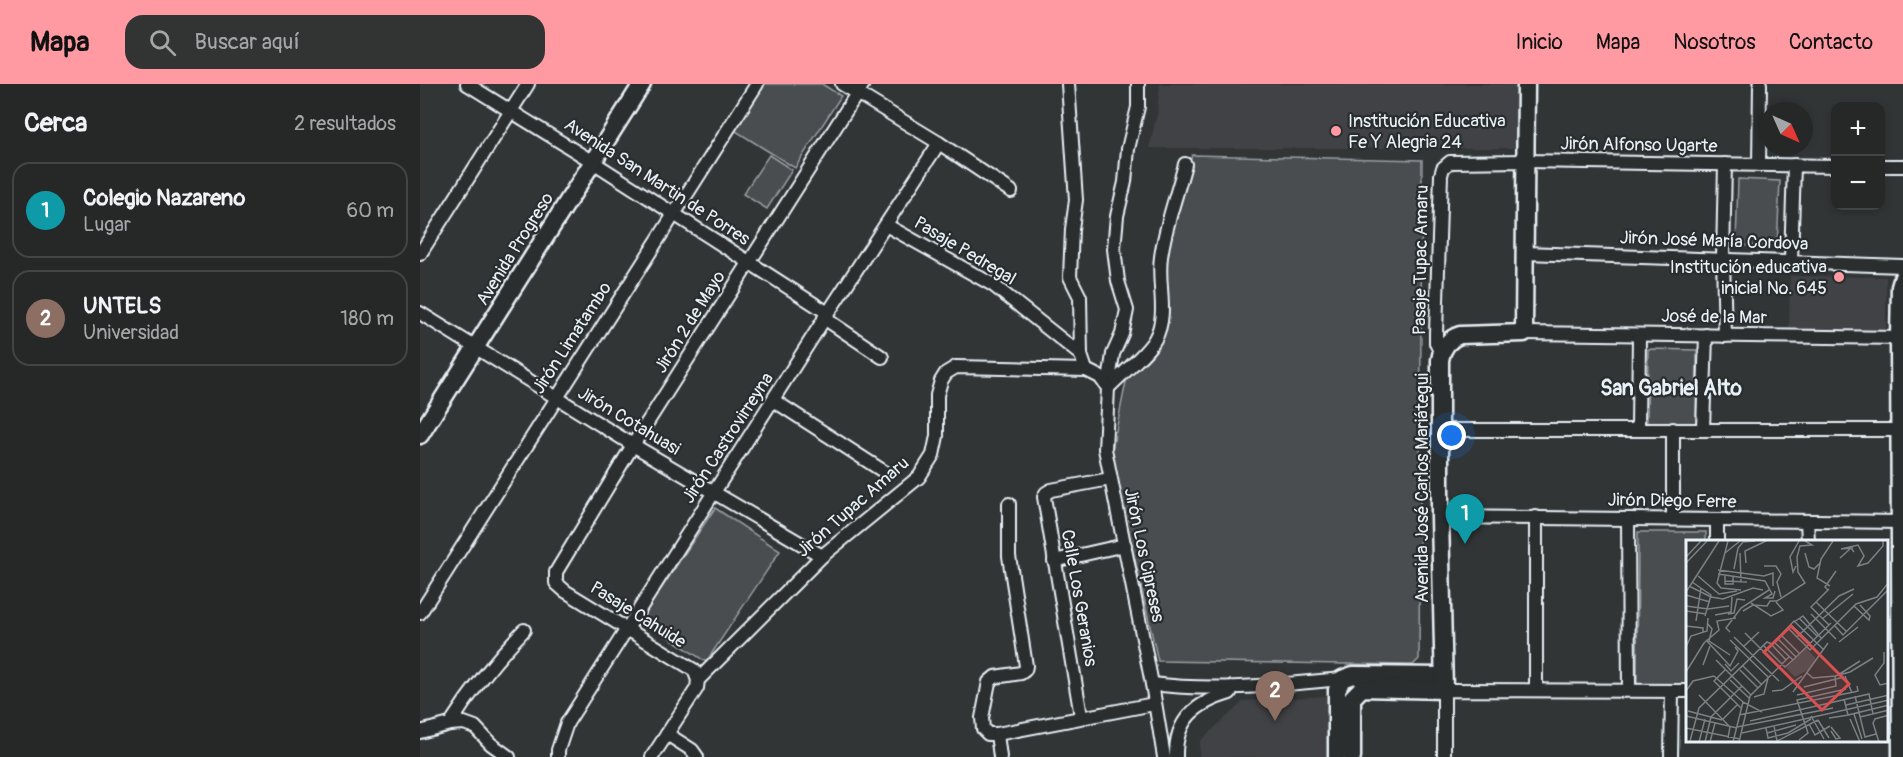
<!DOCTYPE html>
<html lang="es">
<head>
<meta charset="utf-8">
<style>
	:root { --surface:#262828; --page:#323434; --text:#f1f3f6; --muted:#a4a6a8; --line:#424445; --accent:#ff9aa2 }
	body { margin:0; font-family:Pangolin,sans-serif; background:var(--page); color:var(--text) }
	.controls { position:absolute; right:18px; top:18px; display:grid; overflow:hidden; border-radius:12px; box-shadow:0 3px 9px #0003 }
	.controls button { width:54px; height:54px; display:grid; place-items:center; padding:0; border:0; border-bottom:2px solid var(--line); background:var(--surface); color:var(--text); font:30px sans-serif }
	.compass { position:absolute; left:1339px; top:18px; width:54px; height:54px; border-radius:50%; background:var(--surface); box-shadow:0 3px 9px #0003; rotate:135deg }
	.you { position:absolute; left:1032px; top:352px; width:21px; height:21px; margin:-15px; border:4px solid #fff; border-radius:50%; background:#1a73e8; box-shadow:0 0 0 9px #1a73e833 }
	.badge { display:grid; place-items:center; width:39px; height:39px; border-radius:50%; background:var(--accent); color:#fff; font-size:20px; font-weight:700 }
	.pin { position:absolute; translate:-50% -50px; filter:drop-shadow(0 2px 3px #0008) }
	.pin::after { content:''; position:absolute; top:32px; width:21px; height:18px; background:inherit; clip-path:polygon(0 0,100% 0,50% 100%) }
	.list { margin:0; padding:0; list-style:none }
	h2 { display:flex; justify-content:space-between; align-items:center; height:78px; margin:0; padding:0 24px; font-size:26px }
	h2 small { font-size:20px; font-weight:400; color:var(--muted) }
	.list li { display:grid; grid-template-columns:39px 1fr auto; gap:18px; align-items:center; box-sizing:border-box; height:96px; margin:0 12px 12px; padding:0 12px; border:2px solid var(--line); border-radius:18px }
	.list b { display:block; font-size:22px; white-space:nowrap }
	.list p { margin:0; font-size:20px; white-space:nowrap; color:var(--muted) }
	.list em { font-size:20px; font-style:normal; color:var(--muted) }
	.icon { flex:none; width:33px; height:33px; fill:none; stroke:currentColor; stroke-width:2; stroke-linecap:round; stroke-linejoin:round }
	.map { position:relative; flex:none; width:1483px; height:673px; overflow:hidden }
	header { display:flex; align-items:center; gap:36px; box-sizing:border-box; height:84px; padding:0 30px; background:var(--accent); color:#111 }
	header strong { font-size:28px }
	nav { display:flex; gap:33px; margin-inline-start:auto; font-size:21px }
	.search { width:420px; height:54px; background:var(--page); display:flex; align-items:center; gap:15px; box-sizing:border-box; padding:0 21px; border-radius:18px; color:var(--muted); font-size:22px }
	main { display:flex }
	aside { flex:1; background:var(--surface) }
	.map>svg:first-child { display:block }
	.built { fill:#3f4244 }
	.green { fill:#494d4f; stroke:#989fa4; stroke-width:1.5 }
	.lines { fill:none; stroke-linecap:round; stroke-linejoin:round }
	.street-casing { stroke:#e8f1f8; stroke-width:16 }
	.secondary-casing { stroke:#e8f1f8; stroke-width:21 }
	.street { stroke:#2a2d2e; stroke-width:12 }
	.secondary { stroke:#2a2d2e; stroke-width:16 }
	.poi-dot { fill:#ff9aa2; stroke:#2a2d2e; stroke-width:2 }
	.labels { text-anchor:middle; dominant-baseline:central; stroke-width:4.5; stroke-linejoin:round; paint-order:stroke }
	.poi-label { font-size:18px; fill:#e8f1f8; stroke:#2a2d2e; text-anchor:start }
	.street-label { font-size:18px; fill:#e8f1f8; stroke:#2a2d2e }
	.quarter-label { font-size:21px; font-weight:bold; fill:#e8f1f8; stroke:#2a2d2e }
	.inset-road { fill:none; stroke:#7b8084; stroke-width:1.5 }
	.view { fill:#da5052; fill-opacity:0.15; stroke:#da5052; stroke-width:3 }
	.inset-edge { fill:none; stroke:#e8f1f8; stroke-width:3 }
</style>
</head>
<body>
<header>
<strong>Mapa</strong>
<div class="search"><svg class="icon" aria-label="search" viewBox="0 0 24 24"><circle cx="10" cy="10" r="6"/><path d="M15 15l6 6"/></svg>Buscar aquí</div>
<nav><a>Inicio</a><a>Mapa</a><a>Nosotros</a><a>Contacto</a></nav>
</header>
<main>
<aside>
<h2>Cerca<small>2 resultados</small></h2>
<ul class="list">
<li><span class="badge" style="background:#0f9aa8">1</span><div><b>Colegio Nazareno</b><p>Lugar</p></div><em>60 m</em></li>
<li><span class="badge" style="background:#8d6e63">2</span><div><b>UNTELS</b><p>Universidad</p></div><em>180 m</em></li>
</ul>
</aside>
<div class="map">
<svg width="1483" height="673" viewBox="0 0 1483 673">
	<rect width="100%" height="100%" fill="#323536"/>
	<filter id="ink" filterUnits="userSpaceOnUse"><feTurbulence type="fractalNoise" baseFrequency=".0167" numOctaves="2"/><feDisplacementMap in="SourceGraphic" scale="12" xChannelSelector="R" yChannelSelector="G"/><feConvolveMatrix kernelMatrix="1 2 1 2 8 2 1 2 1" color-interpolation-filters="sRGB"/></filter>
	<g filter="url(#ink)">
		<g class="built">
			<polygon points="740,0 1098,0 1098,64 729,64 737,31"/>
			<polygon points="1370,192 1466,193 1466,245 1369,245"/>
			<polygon points="908,612 908,673 779,673 780,657 824,617"/>
		</g>
		<g class="green">
			<polygon points="338,0 402,0 421,12 375,84 311,44"/>
			<polygon points="349,71 372,86 347,125 323,110"/>
			<polygon points="772,71 1002,76 999,575 993,581 738,577 692,375 692,366 708,288 732,266 743,179 756,121"/>
			<polygon points="1318,95 1360,97 1357,163 1316,161"/>
			<polygon points="1228,265 1277,266 1276,340 1227,339"/>
			<polygon points="295,424 360,467 286,578 221,535"/>
			<polygon points="1218,448 1286,448 1286,457 1267,457 1267,601 1217,601"/>
		</g>
		<g class="lines">
			<defs>
				<g id="street">
					<polyline points="47,0 173,78 408,229"/>
					<polyline points="422,0 519,59 591,107"/>
					<polyline points="648,0 656,116 652,145 650,193 660,213 661,271 666,286"/>
					<polyline points="1339,81 1340,0"/>
					<polyline points="1460,82 1483,82"/>
					<polyline points="466,141 573,201 661,271"/>
					<polyline points="1105,169 1483,182"/>
					<polyline points="0,170 108,0"/>
					<polyline points="1371,177 1374,81"/>
					<polyline points="0,229 213,361 402,472"/>
					<polyline points="404,234 462,273"/>
					<polyline points="1104,249 1483,254"/>
					<polyline points="1305,252 1303,175 1305,80"/>
					<polyline points="1021,269 1016,259 1016,249 1021,91 1023,84 1030,78 1105,77 1416,82"/>
					<polyline points="688,304 693,270 702,250 707,226 698,197 694,165 697,132 705,98 708,65 718,23 718,0"/>
					<path d="M688 304C701 290 726 271 735 255 749 230 737 200 741 173 745 142 757 111 765 80"/>
					<polyline points="353,316 466,389"/>
					<polyline points="1218,345 1219,251"/>
					<polyline points="1253,345 1253,435"/>
					<polyline points="1283,345 1286,251"/>
					<polyline points="1021,346 1480,346"/>
					<polyline points="589,420 589,472 606,582 605,586 601,589 575,593 569,598 562,634 563,645 568,650 577,650 734,620"/>
					<polyline points="1020,433 1483,438"/>
					<polyline points="1116,433 1116,605"/>
					<polyline points="1208,435 1209,606"/>
					<polyline points="1387,437 1388,457"/>
					<polyline points="1297,457 1297,436"/>
					<polyline points="634,477 705,461"/>
					<polyline points="0,529 337,0"/>
					<polyline points="278,596 274,586 145,507 136,499 136,488 213,361 443,0"/>
					<path d="M732 600C796 608 858 601 922 595"/>
					<polyline points="661,632 624,413 626,409 631,406 690,395"/>
					<path d="M30 640C51 607 76 575 104 546"/>
					<polyline points="0,648 30,640 44,639 55,643 71,660 89,673"/>
					<polyline points="247,650 272,666 277,673"/>
					<polyline points="577,650 580,673"/>
					<polyline points="138,673 138,666 147,639 408,229 519,59"/>
					<polyline points="232,673 277,604 278,596 402,472 499,393 513,371 517,352 517,311 521,297 526,289 536,283 666,286 680,293 688,304 685,365 732,600 744,673"/>
					<path d="M756 673C755 635 776 619 810 609"/>
					<polyline points="1024,673 1024,606 1267,607"/>
					<polyline points="1251,673 1252,607"/>
				</g>
				<g id="secondary">
					<polyline points="0,351 222,0"/>
					<polyline points="917,673 917,606 922,595 933,591 1023,592"/>
					<path d="M932 673V614L942 604 1024 606 1020 433V276C1022 264 1028 255 1040 251L1104 249 1106 0"/>
					<polyline points="1481,673 1479,254 1480,203 1483,193"/>
				</g>
			</defs>
			<use href="#street" class="street-casing"/>
			<use href="#secondary" class="secondary-casing"/>
			<use href="#street" class="street"/>
			<use href="#secondary" class="secondary"/>
		</g>
	</g>
	<g class="poi-dot">
		<circle cx="916" cy="47" r="6"/>
		<circle cx="1419" cy="193" r="6"/>
	</g>
	<g class="labels">
		<g class="poi-label">
			<text x="928" y="37">Institución Educativa<tspan x="928" dy="21">Fe Y Alegria 24</tspan></text>
			<text x="1407" y="183" text-anchor="end">Institución educativa<tspan x="1407" dy="21">inicial No. 645</tspan></text>
		</g>
		<g class="street-label">
			<text transform="translate(1219 61) rotate(1)">Jirón Alfonso Ugarte</text>
			<text transform="translate(237 98) rotate(33)">Avenida San Martin de Porres</text>
			<text transform="translate(1294 157) rotate(2)">Jirón José María Cordova</text>
			<text transform="translate(95 165) rotate(-58)">Avenida Progreso</text>
			<text transform="translate(545 167) rotate(31)">Pasaje Pedregal</text>
			<text transform="translate(1001 176) rotate(-89)">Pasaje Tupac Amaru</text>
			<text transform="translate(1294 233) rotate(1)">José de la Mar</text>
			<text transform="translate(270 238) rotate(-58)">Jirón 2 de Mayo</text>
			<text transform="translate(152 254) rotate(-57)">Jirón Limatambo</text>
			<text transform="translate(209 337) rotate(31)">Jirón Cotahuasi</text>
			<text transform="translate(308 354) rotate(-57)">Jirón Castrovirreyna</text>
			<text transform="translate(1002 404) rotate(-90)">Avenida José Carlos Mariátegui</text>
			<text transform="translate(1252 417) rotate(1)">Jirón Diego Ferre</text>
			<text transform="translate(433 423) rotate(-41)">Jirón Tupac Amaru</text>
			<text transform="translate(724 471) rotate(78)">Jirón Los Cipreses</text>
			<text transform="translate(659 514) rotate(80)">Calle Los Geranios</text>
			<text transform="translate(218 531) rotate(32)">Pasaje Cahuide</text>
		</g>
		<g class="quarter-label">
			<text x="1251" y="304">San Gabriel Alto</text>
		</g>
	</g>
	<g transform="translate(1266 456)">
		<rect width="202" height="202" fill="#323536"/>
		<path d="M120 108 130 119 124 129 109 137 100 128Z" fill="#494d4f"/>
		<path class="inset-road" d="M42 1 31 43 35 48 55 50M167 8 155 9 172 5 178 16 172 26 182 23 197 6V1M39 13 54 1M54 13 55 42M119 13 123 27 128 29 134 23M0 17 15 1M154 18 165 8 168 12M0 23 21 1M60 23 59 11 80 1M78 26H90L95 34 91 42 95 57M110 26 107 32 104 17 113 1M48 29 52 8 57 2 69 1M32 30 78 36 87 33V46M32 34 79 41 86 54 79 58H87L89 51M12 36 33 54 51 51M39 36V44H47V36M39 41 61 42M6 42 25 55 19 76M3 46 25 57M144 46 131 38 135 19 147 1M142 50 139 47 150 31M0 52 33 1M0 55 24 62M25 57 37 59 67 48 77 50M130 62 160 91M65 63 85 76 97 70 90 62M0 66 22 69 43 66M168 66 183 80 184 76 174 65M0 71 20 74M57 71 67 65 81 66 84 61H91L119 43 112 32 111 17 114 6 126 5 119 1M42 74 48 73 51 59 59 60M125 74 150 99M29 75 45 72 46 57M113 78 131 96M136 79 167 54M10 81 15 48M108 82 117 76 136 99M21 83 26 89 23 101 44 115M105 85 124 103M143 85 125 67 143 49M0 86 17 88V92M149 86 157 95 202 50M102 88 124 110 170 64 191 57 203 42M44 92 40 88 55 68 83 50M59 93 93 127M95 95 113 113M48 97 93 141M111 97 153 56 168 49M92 99 110 117M20 100 44 126 52 111 49 107M44 100 82 137M88 102 107 120 145 83M153 102 172 87M85 104 100 120M58 106 73 92M78 106 99 127 107 120M0 107 5 96 21 91 22 78M198 112V123L189 135 194 145 203 143M30 120 65 155M39 124 45 131 53 123M17 125 24 106M57 126 75 144M40 129 28 141 55 168M54 130 72 148M0 132 18 103 33 90 31 81 50 78M121 133 127 138 149 136 164 132 187 118M152 135 174 121M28 136 57 162 76 172M159 136 166 153M44 140 63 158M118 147 158 137M0 151 7 141 28 136M86 151 96 150 116 136M107 152 142 103M13 155 44 187 42 198M111 155 150 146 149 136M169 156 179 197 190 194M68 157 78 154 82 138M158 159 162 175 203 165M160 165 203 155M2 171 36 180M168 174 176 199M53 175 168 152 172 151 171 146M0 176 51 188M125 176 138 199M174 177 203 170M143 178 163 175M37 179 51 165M164 179 174 202M132 180 143 198M64 181 183 154 187 174M123 184 129 195 144 186M88 186 91 201 132 180M51 187 147 168M0 188 54 199M80 188 82 198 102 193 125 179M145 191 150 199 154 198 145 187M56 193 203 160M81 193 110 185M113 200 122 193 111 160 160 149M4 201 13 168 81 102 86 104 108 81 137 109M13 202 19 179M19 202 25 177 56 146M24 202 29 183M47 202 57 162M53 202 64 156 103 117M193 202 187 183 189 179 203 175"/>
		<path class="view" d="M105 86 163 144 136 170 78 112Z"/>
		<rect width="202" height="202" class="inset-edge"/>
	</g>
</svg>
<div class="controls">
<button>+</button>
<button>−</button>
</div>
<svg class="compass" viewBox="-18 -18 36 36"><path d="M0-13l5 13h-10z" fill="#e53935"/><path d="M0 13l5-13h-10z" fill="#a4a6a8"/></svg>
<div class="you"></div>
<div class="pin badge" style="left:1045px;top:460px;background:#0f9aa8">1</div>
<div class="pin badge" style="left:855px;top:637px;background:#8d6e63">2</div>
</div>
</main>
</body>
</html>
